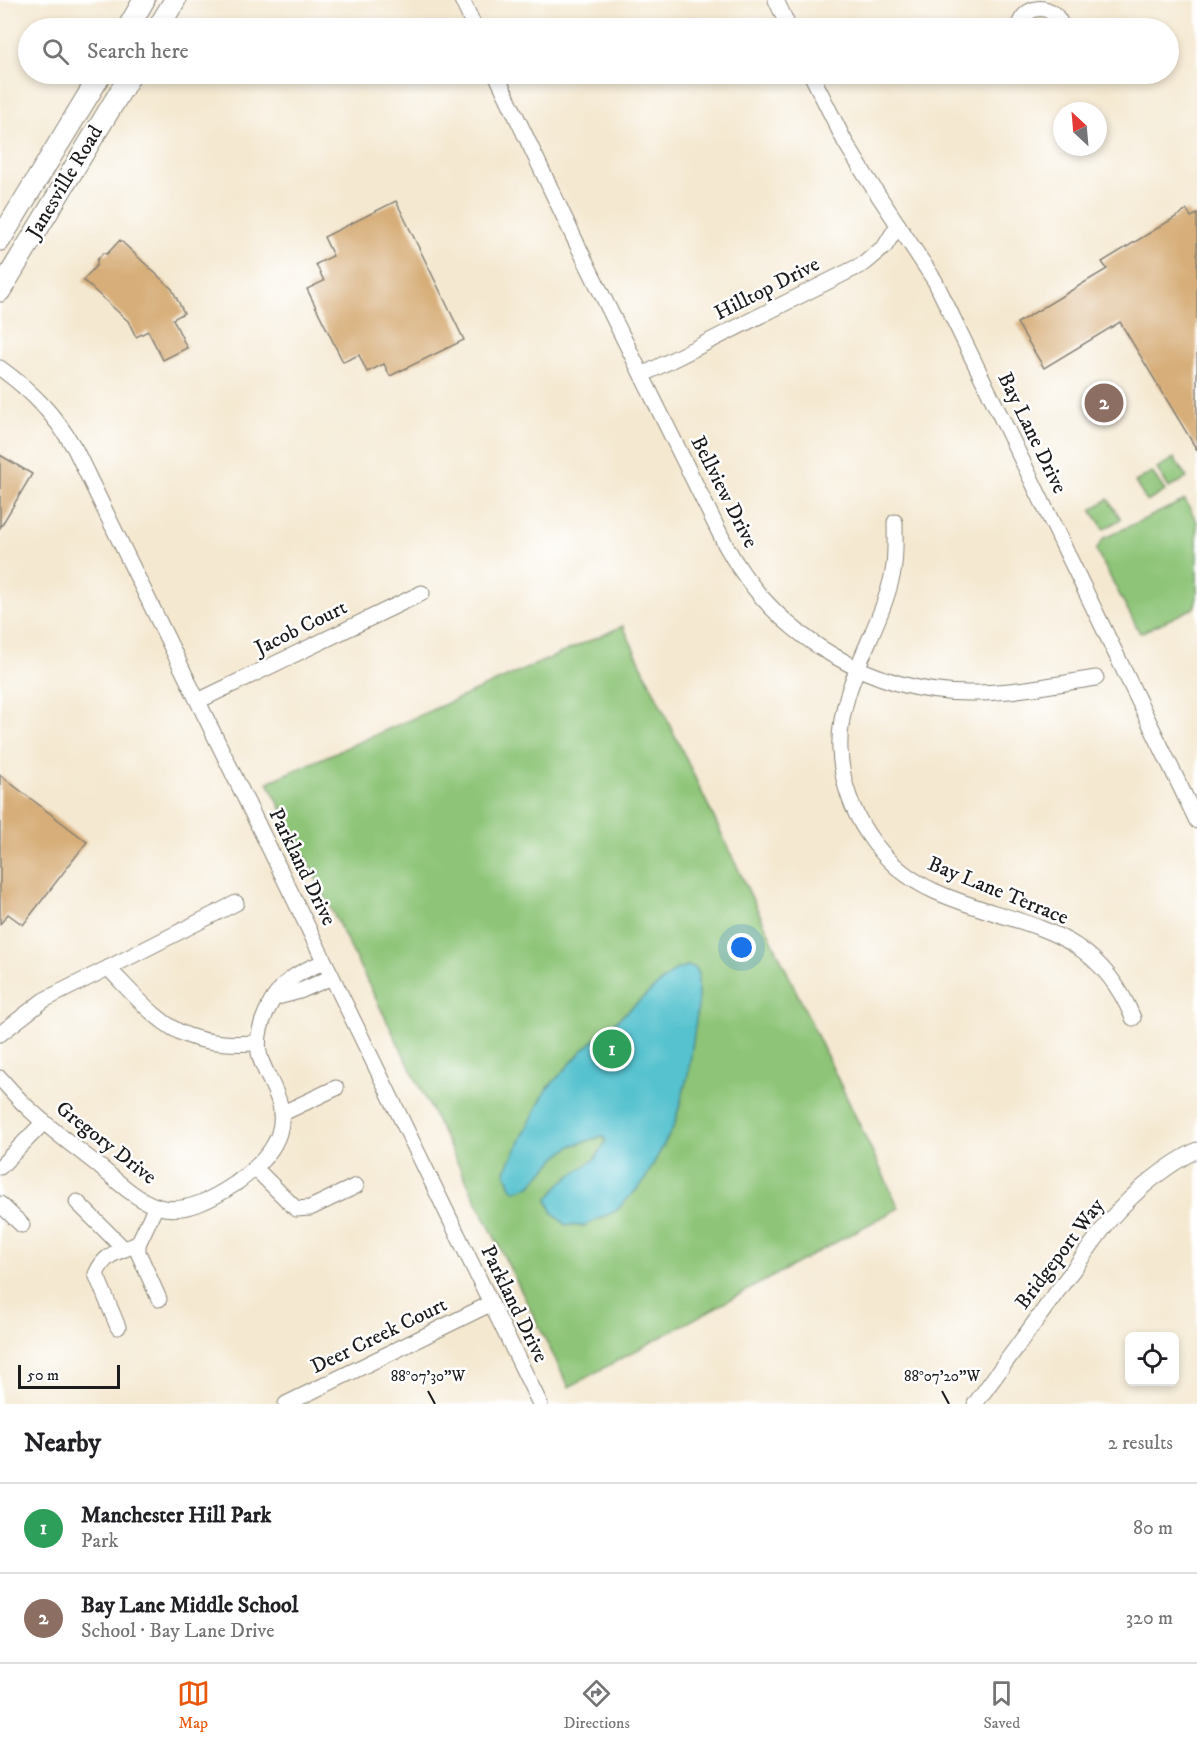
<!DOCTYPE html>
<html lang="en">
<head>
<meta charset="utf-8">
<style>
	:root { --surface:#fff; --page:#f6f6f6; --text:#202124; --muted:#757577; --line:#e0e0e0; --accent:#ea580c }
	body { margin:0; font-family:"IM FELL DW Pica",serif; background:var(--page); color:var(--text) }
	.controls { position:absolute; right:18px; bottom:18px; display:grid; overflow:hidden; border-radius:9px; box-shadow:0 3px 9px #0003 }
	.controls button { width:54px; height:54px; display:grid; place-items:center; padding:0; border:0; border-bottom:2px solid var(--line); background:var(--surface); color:var(--text); font:30px sans-serif }
	.compass { position:absolute; left:1053px; top:102px; width:54px; height:54px; border-radius:50%; background:var(--surface); box-shadow:0 3px 9px #0003; rotate:334deg }
	.scale { position:absolute; left:18px; bottom:15px; width:102px; box-sizing:border-box; padding-left:6px; border:3px solid #1c1c1c; border-top:0; font-size:16px; line-height:21px; white-space:nowrap; color:#1c1c1c; -webkit-text-stroke:4px #fff; paint-order:stroke }
	.you { position:absolute; left:742px; top:948px; width:21px; height:21px; margin:-15px; border:4px solid #fff; border-radius:50%; background:#1a73e8; box-shadow:0 0 0 9px #1a73e833 }
	.badge { display:grid; place-items:center; width:39px; height:39px; border-radius:50%; background:var(--accent); color:#fff; font-size:20px; font-weight:700 }
	.pin { position:absolute; translate:-50% -50%; border:3px solid #fff; box-shadow:0 2px 6px #0006 }
	.list { margin:0; padding:0; list-style:none }
	h2 { display:flex; justify-content:space-between; align-items:center; height:78px; margin:0; padding:0 24px; font-size:26px }
	h2 small { font-size:20px; font-weight:400; color:var(--muted) }
	.list li { display:grid; grid-template-columns:39px 1fr auto; gap:18px; align-items:center; box-sizing:border-box; height:90px; padding:0 24px; border-top:2px solid var(--line) }
	.list b { display:block; font-size:22px; white-space:nowrap }
	.list p { margin:0; font-size:20px; white-space:nowrap; color:var(--muted) }
	.list em { font-size:20px; font-style:normal; color:var(--muted) }
	.icon { flex:none; width:33px; height:33px; fill:none; stroke:currentColor; stroke-width:2; stroke-linecap:round; stroke-linejoin:round }
	.map { position:relative; flex:none; width:1197px; height:1404px; overflow:hidden }
	.search { position:absolute; background:var(--surface); box-shadow:0 3px 9px #0003; left:18px; right:18px; top:18px; height:66px; display:flex; align-items:center; gap:15px; box-sizing:border-box; padding:0 21px; border-radius:33px; color:var(--muted); font-size:22px }
	.sheet { height:258px; background:var(--surface) }
	nav { display:flex; justify-content:space-around; align-items:center; box-sizing:border-box; height:84px; border-top:2px solid var(--line); background:var(--surface); font-size:16px; color:var(--muted) }
	nav a { display:grid; justify-items:center; gap:3px }
	nav .on { color:var(--accent) }
	.map>svg:first-child { display:block }
	.green { fill:#8dc477; stroke:#54704a; stroke-width:1.5 }
	.water { fill:#56c2cf; stroke:#396f76; stroke-width:1.5 }
	.building { fill:#d7ae79 }
	.lines { fill:none; stroke-linecap:round; stroke-linejoin:round }
	.street-casing { stroke:#888276; stroke-width:17 }
	.secondary-casing { stroke:#888276; stroke-width:23 }
	.street { stroke:#fff; stroke-width:15 }
	.secondary { stroke:#fff; stroke-width:21 }
	.ticks { fill:none; stroke:#1c1c1c; stroke-width:2 }
	.labels { text-anchor:middle; dominant-baseline:central; stroke-width:5; stroke-linejoin:round; paint-order:stroke }
	.street-label { font-size:21px; fill:#1c1c1c; stroke:#fff }
	.ticks-label { font-size:15px; text-anchor:middle; fill:#1c1c1c; stroke:#fff; stroke-width:5; stroke-linejoin:round; paint-order:stroke }
</style>
</head>
<body>
<div class="map">
<svg width="1197" height="1404" viewBox="0 0 1197 1404">
	<rect width="100%" height="100%" fill="#fff"/>
	<filter id="ink" filterUnits="userSpaceOnUse"><feTurbulence type="fractalNoise" baseFrequency=".0167" numOctaves="2"/><feDisplacementMap in="SourceGraphic" scale="12" xChannelSelector="R" yChannelSelector="G"/><feConvolveMatrix kernelMatrix="1 2 1 2 8 2 1 2 1" color-interpolation-filters="sRGB"/></filter>
	<filter id="wash" filterUnits="userSpaceOnUse"><feTurbulence type="fractalNoise" baseFrequency=".008" numOctaves="4" result="noise"/><feDisplacementMap in="SourceGraphic" scale="24" xChannelSelector="R" yChannelSelector="G"/><feGaussianBlur stdDeviation="1.35" result="paint"/><feColorMatrix in="noise" values="0 0 0 0 0 0 0 0 0 0 0 0 0 0 0 0 0 1.4 0 .05"/><feComposite in="paint" operator="in"/></filter>
	<g filter="url(#wash)">
		<rect width="100%" height="100%" fill="#f4e8d0"/>
		<g class="green">
			<polygon points="1174,458 1187,478 1169,488 1157,469"/>
			<polygon points="1152,472 1165,491 1147,502 1135,482"/>
			<polygon points="1108,499 1121,519 1104,529 1091,510"/>
			<polygon points="1185,500 1197,522 1197,598 1194,608 1140,633 1096,550 1104,538"/>
			<polygon points="623,626 899,1208 569,1387 268,782"/>
		</g>
		<polygon class="water" points="687,966 694,967 698,973 698,1007 688,1075 674,1126 643,1183 616,1211 583,1226 566,1225 553,1213 547,1200 562,1182 595,1159 606,1141 603,1136 571,1146 555,1159 530,1186 515,1191 511,1187 505,1171 546,1090 584,1049 675,970"/>
		<g id="blocks">
			<g class="building">
				<polygon points="396,201 464,340 390,376 384,364 367,372 359,355 343,362 307,289 324,281 316,264 333,256 324,237"/>
				<polygon points="1187,210 1191,217 1197,214 1197,450 1120,322 1044,368 1017,323 1107,269 1102,262"/>
				<polygon points="120,240 172,289 184,313 173,319 187,348 163,360 148,331 136,337 128,321 83,280 97,265 97,260 103,253 107,254"/>
				<polygon points="0,455 32,474 0,528"/>
				<polygon points="0,775 87,842 23,925 8,914 0,924"/>
			</g>
		</g>
	</g>
	<g filter="url(#ink)">
		<use href="#blocks" fill-opacity="0" stroke="#888276" stroke-width="1.5"/>
		<g class="lines">
			<defs>
				<g id="street">
					<polyline points="462,0 475,28"/>
					<polyline points="776,0 789,28"/>
					<path d="M1018 28C1025 2 1055 2 1062 28"/>
					<path d="M496 74 576 242 726 546C775 636 874 696 978 693 1018 692 1057 684 1096 678"/>
					<polyline points="811,74 845,142 867,178 935,281 1197,821"/>
					<path d="M0 368C33 392 54 414 75 449L540 1404"/>
					<polyline points="642,375 865,263 885,246 898,225"/>
					<path d="M895 522C895 538 896 556 893 572 881 632 837 686 840 750 843 810 879 866 934 891 1015 928 1093 920 1133 1018"/>
					<polyline points="198,701 422,593"/>
					<path d="M236 903 108 968C130 990 159 1026 189 1036 211 1044 235 1044 258 1043"/>
					<polyline points="274,998 300,991 332,977"/>
					<polyline points="0,1034 44,1000 108,968"/>
					<path d="M0 1078C9 1088 18 1099 28 1108 50 1129 75 1147 99 1166 116 1180 137 1201 159 1207 186 1214 214 1198 235 1184 253 1171 273 1154 279 1133 288 1104 270 1085 261 1060 251 1032 272 992 295 976 304 970 314 966 324 962"/>
					<polyline points="281,1114 336,1088"/>
					<polyline points="0,1167 44,1122"/>
					<polyline points="255,1168 296,1209 310,1208 356,1186"/>
					<polyline points="77,1202 124,1249"/>
					<polyline points="0,1204 22,1225"/>
					<polyline points="156,1206 138,1244 138,1252 159,1299"/>
					<path d="M118 1327 96 1274C105 1253 118 1252 138 1244"/>
					<polyline points="286,1404 490,1304"/>
					<path d="M975 1404 1108 1222C1134 1192 1161 1168 1197 1150"/>
				</g>
				<g id="secondary">
					<polyline points="128,28 144,0"/>
					<polyline points="158,28 175,0"/>
					<polyline points="0,240 101,74"/>
					<polyline points="0,291 131,74"/>
				</g>
			</defs>
			<use href="#street" class="street-casing"/>
			<use href="#secondary" class="secondary-casing"/>
			<use href="#street" class="street"/>
			<use href="#secondary" class="secondary"/>
		</g>
	</g>
	<path class="ticks" d="M428 1391 435 1404M942 1391 949 1404"/>
	<g class="labels">
		<g class="street-label">
			<text transform="translate(65 182) rotate(-59)">Janesville Road</text>
			<text transform="translate(767 289) rotate(-27)">Hilltop Drive</text>
			<text transform="translate(1032 433) rotate(64)">Bay Lane Drive</text>
			<text transform="translate(724 492) rotate(63)">Bellview Drive</text>
			<text transform="translate(301 628) rotate(-26)">Jacob Court</text>
			<text transform="translate(302 867) rotate(64)">Parkland Drive</text>
			<text transform="translate(998 891) rotate(22)">Bay Lane Terrace</text>
			<text transform="translate(106 1143) rotate(38)">Gregory Drive</text>
			<text transform="translate(1060 1254) rotate(-53)">Bridgeport Way</text>
			<text transform="translate(514 1304) rotate(64)">Parkland Drive</text>
			<text transform="translate(379 1336) rotate(-26)">Deer Creek Court</text>
		</g>
	</g>
	<g class="ticks-label">
		<text x="428" y="1381">88°07'30"W</text>
		<text x="942" y="1381">88°07'20"W</text>
	</g>
</svg>
<div class="controls">
<button><svg class="icon" aria-label="locate" viewBox="0 0 24 24"><circle cx="12" cy="12" r="6"/><path d="M12 2v4M12 18v4M2 12h4M18 12h4"/></svg></button>
</div>
<svg class="compass" viewBox="-18 -18 36 36"><path d="M0-13l5 13h-10z" fill="#e53935"/><path d="M0 13l5-13h-10z" fill="#757577"/></svg>
<div class="scale">50 m</div>
<div class="you"></div>
<div class="pin badge" style="left:612px;top:1049px;background:#2e9e5b">1</div>
<div class="pin badge" style="left:1104px;top:403px;background:#8d6e63">2</div>
<div class="search"><svg class="icon" aria-label="search" viewBox="0 0 24 24"><circle cx="10" cy="10" r="6"/><path d="M15 15l6 6"/></svg>Search here</div>
</div>
<section class="sheet">
<h2>Nearby<small>2 results</small></h2>
<ul class="list">
<li><span class="badge" style="background:#2e9e5b">1</span><div><b>Manchester Hill Park</b><p>Park</p></div><em>80 m</em></li>
<li><span class="badge" style="background:#8d6e63">2</span><div><b>Bay Lane Middle School</b><p>School · Bay Lane Drive</p></div><em>320 m</em></li>
</ul>
</section>
<nav>
<a class="on"><svg class="icon" aria-label="map" viewBox="0 0 24 24"><path d="M3 6l6-2 6 2 6-2v14l-6 2-6-2-6 2zM9 4v14M15 6v14"/></svg>Map</a>
<a><svg class="icon" aria-label="directions" viewBox="0 0 24 24"><path d="M12 3l9 9-9 9-9-9zM9 14v-3h6M13 9l2 2-2 2"/></svg>Directions</a>
<a><svg class="icon" aria-label="saved" viewBox="0 0 24 24"><path d="M7 4h10v16l-5-4-5 4z"/></svg>Saved</a>
</nav>
</body>
</html>
